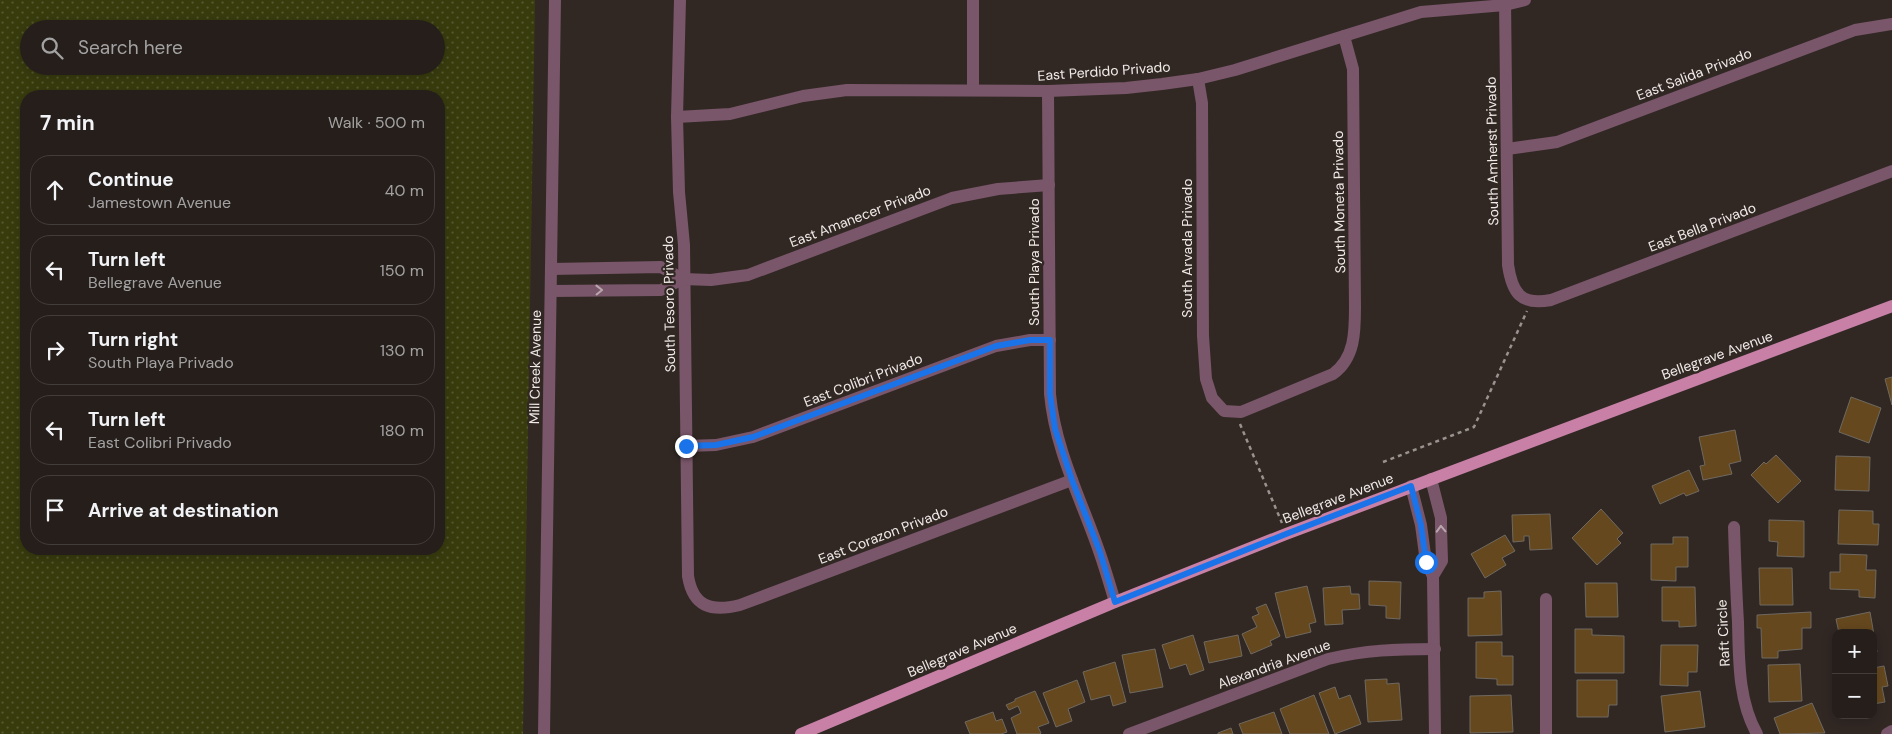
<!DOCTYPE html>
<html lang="en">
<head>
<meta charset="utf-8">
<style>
	:root { --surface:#251e1b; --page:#2d2724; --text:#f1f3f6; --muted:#a3a2a3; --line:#423c3a }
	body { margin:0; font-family:"DM Sans",sans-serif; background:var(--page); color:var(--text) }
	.controls { position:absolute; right:15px; bottom:15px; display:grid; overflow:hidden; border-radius:10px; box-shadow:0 2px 12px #0003 }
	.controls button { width:45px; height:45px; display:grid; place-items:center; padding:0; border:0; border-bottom:1px solid var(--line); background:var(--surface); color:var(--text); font:25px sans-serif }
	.stop { position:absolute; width:15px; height:15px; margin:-11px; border:4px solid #1a73e8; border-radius:50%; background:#fff }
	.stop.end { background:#1a73e8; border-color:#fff; box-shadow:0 1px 5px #0008 }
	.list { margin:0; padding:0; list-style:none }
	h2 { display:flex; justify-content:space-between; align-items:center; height:65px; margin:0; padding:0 20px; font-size:21px }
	h2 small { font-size:16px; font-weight:400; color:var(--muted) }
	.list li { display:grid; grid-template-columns:32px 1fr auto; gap:15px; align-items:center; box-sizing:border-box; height:70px; margin:0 10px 10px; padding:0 10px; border:1px solid var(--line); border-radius:20px }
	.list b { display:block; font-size:19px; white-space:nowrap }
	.list p { margin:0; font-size:16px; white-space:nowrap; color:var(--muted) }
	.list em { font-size:16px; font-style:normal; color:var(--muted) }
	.icon { flex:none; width:28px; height:28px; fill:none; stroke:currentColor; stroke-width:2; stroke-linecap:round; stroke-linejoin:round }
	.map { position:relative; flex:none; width:1892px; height:734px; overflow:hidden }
	.search { position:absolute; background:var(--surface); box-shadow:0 2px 12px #0003; left:20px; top:20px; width:425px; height:55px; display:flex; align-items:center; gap:12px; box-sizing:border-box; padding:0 18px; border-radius:28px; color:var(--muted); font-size:19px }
	.panel { position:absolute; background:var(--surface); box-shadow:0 2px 12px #0003; left:20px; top:90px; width:425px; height:465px; border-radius:20px }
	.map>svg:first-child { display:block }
	.grass { fill:url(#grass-dots); fill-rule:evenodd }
	.building { fill:#66481e; stroke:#6f6960 }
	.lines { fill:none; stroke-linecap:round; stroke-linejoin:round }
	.path { stroke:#99928e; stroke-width:2.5; stroke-dasharray:4 4; stroke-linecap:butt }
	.minor { stroke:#795669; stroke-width:12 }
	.major { stroke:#c880a7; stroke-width:12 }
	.oneway { stroke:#baa7ae }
	.route { stroke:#1a73e8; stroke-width:6 }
	.labels { text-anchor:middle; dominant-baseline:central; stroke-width:4.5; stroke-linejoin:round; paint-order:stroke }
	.street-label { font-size:14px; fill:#f0eae7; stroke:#312824 }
</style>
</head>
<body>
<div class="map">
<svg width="1892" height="734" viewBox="0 0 1892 734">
	<defs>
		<pattern id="grass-dots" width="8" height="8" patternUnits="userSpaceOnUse" patternTransform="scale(1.25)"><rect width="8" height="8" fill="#383c0d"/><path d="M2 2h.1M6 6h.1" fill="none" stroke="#555830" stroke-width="1.8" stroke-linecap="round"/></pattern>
	</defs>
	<rect width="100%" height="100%" fill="#312824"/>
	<path class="grass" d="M0 0H535L523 734H0ZM29 29H436V66H29ZM439 96V549H26V96Z"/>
	<g class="building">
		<polygon points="1892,377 1892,405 1885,379"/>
		<polygon points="1851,397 1881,408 1869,443 1839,432"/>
		<polygon points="1735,430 1741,461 1729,464 1732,474 1703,480 1700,466 1705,465 1699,437"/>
		<polygon points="1776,455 1801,481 1778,503 1751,475 1764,462 1766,464"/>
		<polygon points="1836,456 1870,457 1869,491 1835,490"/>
		<polygon points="1689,470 1699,491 1686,496 1684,493 1660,504 1652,486"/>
		<polygon points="1601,509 1623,533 1617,539 1621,543 1597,565 1572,538"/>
		<polygon points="1839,510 1873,511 1873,524 1879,524 1878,545 1838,544"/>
		<polygon points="1550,514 1552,549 1530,550 1529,536 1524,536 1524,541 1513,542 1512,515"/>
		<polygon points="1769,520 1804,521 1804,557 1777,556 1778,542 1769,541"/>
		<polygon points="1505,535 1515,551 1502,558 1506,565 1485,578 1471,554"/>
		<polygon points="1673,537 1688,537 1688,567 1676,567 1676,581 1651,580 1651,544 1673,544"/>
		<polygon points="1840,554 1867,555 1866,570 1876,570 1875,598 1859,597 1859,590 1830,589 1830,572 1840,572"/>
		<polygon points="1759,568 1792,568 1793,605 1760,605"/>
		<polygon points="1369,581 1401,582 1400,619 1386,618 1386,606 1369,605"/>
		<polygon points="1585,583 1617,583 1618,617 1586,617"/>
		<polygon points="1307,586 1316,622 1309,624 1311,632 1286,638 1275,593"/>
		<polygon points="1350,586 1351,594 1359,594 1360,609 1342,610 1343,624 1325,625 1323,588"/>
		<polygon points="1662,587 1695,587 1696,626 1679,627 1679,621 1662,621"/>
		<polygon points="1501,591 1502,635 1468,636 1468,598 1484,598 1484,592"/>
		<polygon points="1266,604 1280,636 1270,641 1272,645 1251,654 1242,634 1257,627 1252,617 1259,614 1256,608"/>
		<polygon points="1811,612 1811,628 1802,628 1802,649 1778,651 1778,658 1762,658 1761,628 1757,628 1757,615"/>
		<polygon points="1870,612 1877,652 1873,652 1873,633 1839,633 1836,619"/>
		<polygon points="1575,629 1592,629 1592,635 1624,636 1624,673 1575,673"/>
		<polygon points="1193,635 1204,670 1190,675 1186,664 1170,669 1162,645"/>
		<polygon points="1238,635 1242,656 1209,663 1204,642"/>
		<polygon points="1476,642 1502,642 1502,656 1513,656 1513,685 1497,685 1497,679 1476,678"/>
		<polygon points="1661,645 1698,645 1697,672 1688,672 1688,686 1660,685"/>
		<polygon points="1155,649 1163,687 1130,693 1122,655"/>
		<polygon points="1115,662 1126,702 1113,706 1110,695 1091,700 1083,672"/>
		<polygon points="1800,664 1802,701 1769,702 1768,665"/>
		<polygon points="1884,666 1888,686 1882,687 1885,702 1873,704 1873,668"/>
		<polygon points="1387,679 1387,684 1399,683 1402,720 1368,722 1365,680"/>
		<polygon points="1077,680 1085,702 1068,709 1072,721 1056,727 1043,693"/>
		<polygon points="1577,680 1617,680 1617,705 1609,705 1608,717 1577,717"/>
		<polygon points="1335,687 1339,699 1350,695 1361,724 1335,734 1319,693"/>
		<polygon points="1035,691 1049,723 1038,727 1041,733 1040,734 1017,734 1011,718 1021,713 1018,706 1009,710 1006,705 1015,701 1015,699"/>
		<polygon points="1700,691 1705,727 1665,732 1661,696"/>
		<polygon points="1314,695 1329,734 1290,734 1280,709"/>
		<polygon points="1511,695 1513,732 1470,733 1470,696"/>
		<polygon points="1812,703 1825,733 1780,734 1774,718"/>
		<polygon points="993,712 996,721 1002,719 1007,732 1001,734 970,734 965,722"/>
		<polygon points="1274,712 1282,734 1243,734 1239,724"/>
		<polygon points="1231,728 1233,734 1218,734 1218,733"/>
	</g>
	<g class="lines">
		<g class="path">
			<polyline points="1240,424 1282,523"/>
			<polyline points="1383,462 1474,427 1527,311"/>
		</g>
		<g class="minor">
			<path d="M680 0 677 117 679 192 684 245 688 576C693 607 711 612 740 605L1072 480"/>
			<path d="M1505 0 1508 265C1512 292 1520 306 1551 300L1892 171"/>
			<path d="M1198 79 1202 103 1203 336 1206 379 1212 398 1224 411 1241 412 1333 374C1355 358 1355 332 1355 307L1353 69 1344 36"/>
			<polyline points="973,90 973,0"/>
			<path d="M1048 91 1050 394C1055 449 1081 499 1099 551 1105 568 1110 585 1115 602"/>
			<polyline points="677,117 730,114 803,96 847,90 1048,91 1126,88 1162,84 1198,79 1235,70 1421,12 1505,5 1525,0"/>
			<polyline points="1507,149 1557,142 1855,30 1892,24"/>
			<polyline points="683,279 711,280 748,275 952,198 998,189 1049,185"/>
			<polyline points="551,291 661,290 683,279 661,267 551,269"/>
			<polyline points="686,446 716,445 753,437 996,346 1030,340 1050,340"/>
			<polyline points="1431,479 1441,518 1441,528 1442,561 1433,576"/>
			<polyline points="1411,486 1421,525 1426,562 1433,576 1435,734"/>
			<path d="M1734 527C1735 559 1736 590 1738 622 1739 660 1738 700 1757 734"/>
			<polyline points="1546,599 1546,734"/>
			<polyline points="544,734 555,0"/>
			<path d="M1129 734 1328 659C1366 650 1396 649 1435 649"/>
			<polyline points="1887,734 1892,731"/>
		</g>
		<polyline class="major" points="801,734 1115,602 1286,534 1892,306"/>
	</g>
	<defs><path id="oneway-chevron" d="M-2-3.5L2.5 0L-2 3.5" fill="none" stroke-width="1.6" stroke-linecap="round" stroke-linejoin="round" transform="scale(1.25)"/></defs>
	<g class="oneway">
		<use href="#oneway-chevron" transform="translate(599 290) rotate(-1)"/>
		<use href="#oneway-chevron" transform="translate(1441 529) rotate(-92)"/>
	</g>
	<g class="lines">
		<polyline class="route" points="686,446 716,445 753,437 996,346 1030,340 1050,340 1050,394 1055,429 1072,480 1100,552 1115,602 1286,534 1411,486 1421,525 1426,562"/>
	</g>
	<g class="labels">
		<g class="street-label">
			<text transform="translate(1104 71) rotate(-4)">East Perdido Privado</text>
			<text transform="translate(1694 74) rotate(-21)">East Salida Privado</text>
			<text transform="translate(1492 151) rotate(-91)">South Amherst Privado</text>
			<text transform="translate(1339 202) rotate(-91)">South Moneta Privado</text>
			<text transform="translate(860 216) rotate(-21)">East Amanecer Privado</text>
			<text transform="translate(1702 227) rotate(-21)">East Bella Privado</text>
			<text transform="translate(1187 248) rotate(-90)">South Arvada Privado</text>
			<text transform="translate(1034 262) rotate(-90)">South Playa Privado</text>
			<text transform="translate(669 304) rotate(-91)">South Tesoro Privado</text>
			<text transform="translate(1717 355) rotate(-20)">Bellegrave Avenue</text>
			<text transform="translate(535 367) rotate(-89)">Mill Creek Avenue</text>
			<text transform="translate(863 380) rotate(-21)">East Colibri Privado</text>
			<text transform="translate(1338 498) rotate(-21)">Bellegrave Avenue</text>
			<text transform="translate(883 535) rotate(-21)">East Corazon Privado</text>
			<text transform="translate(1723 633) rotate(-93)">Raft Circle</text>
			<text transform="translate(962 650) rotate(-23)">Bellegrave Avenue</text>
			<text transform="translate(1274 664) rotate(-20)">Alexandria Avenue</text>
		</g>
	</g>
</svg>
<div class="controls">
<button>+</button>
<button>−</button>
</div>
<div class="stop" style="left:1426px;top:562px"></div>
<div class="stop end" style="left:686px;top:446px"></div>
<div class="search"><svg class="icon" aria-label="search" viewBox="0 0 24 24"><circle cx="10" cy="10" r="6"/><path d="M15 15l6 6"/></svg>Search here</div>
<section class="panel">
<h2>7 min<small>Walk · 500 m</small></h2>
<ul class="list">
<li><svg class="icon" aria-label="ahead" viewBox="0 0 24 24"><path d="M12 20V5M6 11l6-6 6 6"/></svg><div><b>Continue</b><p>Jamestown Avenue</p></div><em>40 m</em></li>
<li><svg class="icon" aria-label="left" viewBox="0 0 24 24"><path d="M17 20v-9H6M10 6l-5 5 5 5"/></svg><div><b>Turn left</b><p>Bellegrave Avenue</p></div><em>150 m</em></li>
<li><svg class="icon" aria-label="right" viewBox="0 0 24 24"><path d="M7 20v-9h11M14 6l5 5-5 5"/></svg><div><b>Turn right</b><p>South Playa Privado</p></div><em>130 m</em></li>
<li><svg class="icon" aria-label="left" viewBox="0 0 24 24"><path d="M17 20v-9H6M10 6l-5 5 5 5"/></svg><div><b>Turn left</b><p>East Colibri Privado</p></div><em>180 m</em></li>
<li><svg class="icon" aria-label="arrive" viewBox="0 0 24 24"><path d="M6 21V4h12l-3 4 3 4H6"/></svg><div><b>Arrive at destination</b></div></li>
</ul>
</section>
</div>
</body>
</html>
